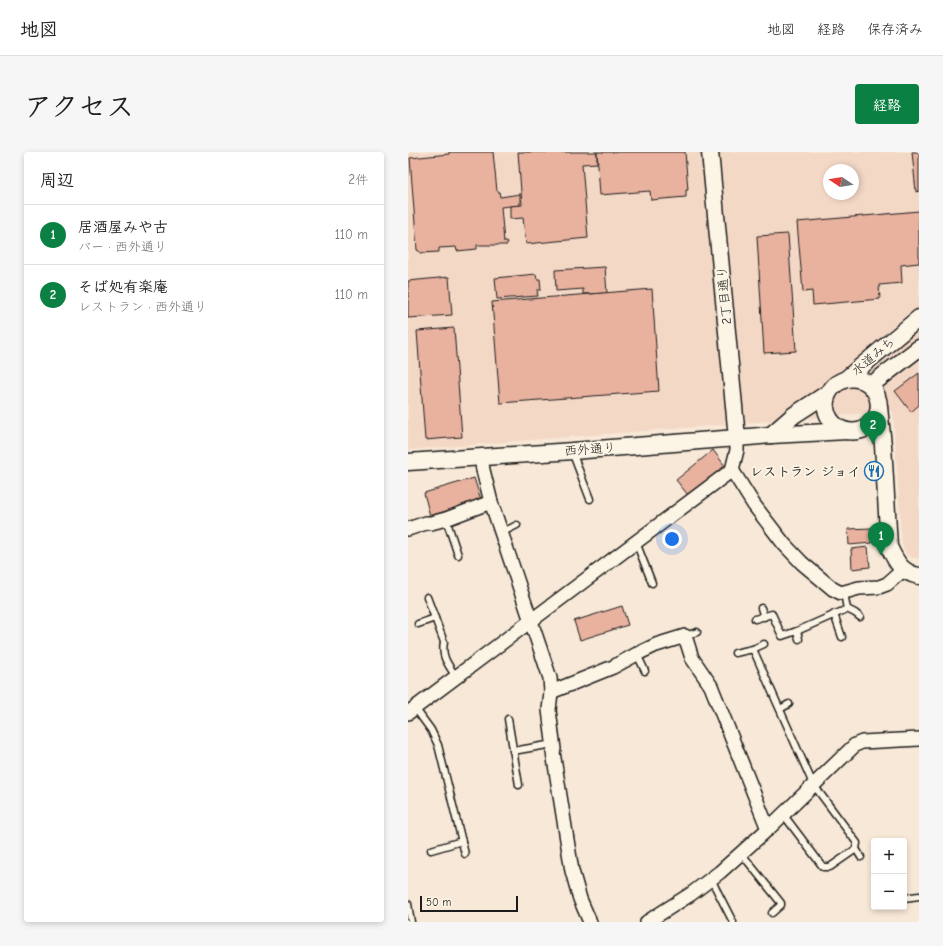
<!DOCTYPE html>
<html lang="ja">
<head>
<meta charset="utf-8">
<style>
	:root { --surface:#fff; --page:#f6f6f6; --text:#202124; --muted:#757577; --line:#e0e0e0; --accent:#0b8043 }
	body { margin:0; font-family:"Comic Neue","Klee One",sans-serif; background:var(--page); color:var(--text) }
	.controls { position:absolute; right:12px; bottom:12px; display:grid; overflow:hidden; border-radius:4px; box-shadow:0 2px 6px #0003 }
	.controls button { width:36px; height:36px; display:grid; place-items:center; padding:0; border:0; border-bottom:1px solid var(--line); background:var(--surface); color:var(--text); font:20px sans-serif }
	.compass { position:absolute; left:415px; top:12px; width:36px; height:36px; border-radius:50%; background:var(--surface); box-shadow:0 2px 6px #0003; rotate:282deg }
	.scale { position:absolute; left:12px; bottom:10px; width:98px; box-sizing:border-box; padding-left:4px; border:2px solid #1c1c1c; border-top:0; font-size:11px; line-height:14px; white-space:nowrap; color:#1c1c1c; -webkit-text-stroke:3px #fcf5e5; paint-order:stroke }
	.you { position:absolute; left:264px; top:387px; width:14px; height:14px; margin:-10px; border:3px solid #fff; border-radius:50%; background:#1a73e8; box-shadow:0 0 0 6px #1a73e833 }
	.badge { display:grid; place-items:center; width:26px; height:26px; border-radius:50%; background:var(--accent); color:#fff; font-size:13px; font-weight:700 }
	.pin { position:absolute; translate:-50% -33px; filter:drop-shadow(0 1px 2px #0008) }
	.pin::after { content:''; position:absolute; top:21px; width:14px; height:12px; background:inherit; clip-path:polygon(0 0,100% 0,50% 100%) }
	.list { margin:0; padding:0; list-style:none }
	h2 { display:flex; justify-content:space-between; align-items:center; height:52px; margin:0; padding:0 16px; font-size:17px }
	h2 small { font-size:13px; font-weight:400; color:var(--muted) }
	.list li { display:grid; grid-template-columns:26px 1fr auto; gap:12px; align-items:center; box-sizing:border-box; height:60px; padding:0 16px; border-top:1px solid var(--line) }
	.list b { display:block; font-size:15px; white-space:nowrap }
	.list p { margin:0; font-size:13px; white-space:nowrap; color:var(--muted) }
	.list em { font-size:13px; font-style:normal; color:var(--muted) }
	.map { position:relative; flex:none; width:511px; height:770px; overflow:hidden; border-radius:4px }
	header { display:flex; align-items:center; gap:24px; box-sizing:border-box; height:56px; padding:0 20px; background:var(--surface); border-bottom:1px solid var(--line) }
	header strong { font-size:19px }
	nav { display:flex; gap:22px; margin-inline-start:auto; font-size:14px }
	.intro { display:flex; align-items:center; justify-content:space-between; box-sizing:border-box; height:96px; padding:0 24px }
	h1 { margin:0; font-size:28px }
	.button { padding:10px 18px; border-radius:4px; background:var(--accent); color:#fff; font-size:14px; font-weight:700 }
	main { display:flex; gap:24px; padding:0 24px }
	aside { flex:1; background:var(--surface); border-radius:4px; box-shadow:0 2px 6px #0003 }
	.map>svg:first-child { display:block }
	.built { fill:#f4d8c6; fill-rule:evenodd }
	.building { fill:#e9b29f; stroke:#1c1c1c }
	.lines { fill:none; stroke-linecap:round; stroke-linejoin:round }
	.service-casing { stroke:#1c1c1c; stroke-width:9 }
	.minor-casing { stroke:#1c1c1c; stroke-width:16 }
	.tertiary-casing { stroke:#1c1c1c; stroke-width:19 }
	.service { stroke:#fcf5e5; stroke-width:6 }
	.minor { stroke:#fcf5e5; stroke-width:13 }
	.tertiary { stroke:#fcf5e5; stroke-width:16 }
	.labels { text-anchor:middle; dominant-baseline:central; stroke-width:3.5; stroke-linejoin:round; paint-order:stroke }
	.street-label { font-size:13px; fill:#1c1c1c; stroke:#fcf5e5 }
	.poi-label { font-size:13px; font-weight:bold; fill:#1c1c1c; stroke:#fcf5e5; text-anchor:end }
</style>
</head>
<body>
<header>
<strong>地図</strong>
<nav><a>地図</a><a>経路</a><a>保存済み</a></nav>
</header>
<div class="intro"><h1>アクセス</h1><a class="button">経路</a></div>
<main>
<aside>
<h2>周辺<small>2件</small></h2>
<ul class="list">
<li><span class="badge">1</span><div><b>居酒屋みや古</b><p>バー · 西外通り</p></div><em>110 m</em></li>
<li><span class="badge">2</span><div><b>そば処有楽庵</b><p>レストラン · 西外通り</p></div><em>110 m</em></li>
</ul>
</aside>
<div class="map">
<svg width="511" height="770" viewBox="0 0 511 770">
	<rect width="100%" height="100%" fill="#f8e8d7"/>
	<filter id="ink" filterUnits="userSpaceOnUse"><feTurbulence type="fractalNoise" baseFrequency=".025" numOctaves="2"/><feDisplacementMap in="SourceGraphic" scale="8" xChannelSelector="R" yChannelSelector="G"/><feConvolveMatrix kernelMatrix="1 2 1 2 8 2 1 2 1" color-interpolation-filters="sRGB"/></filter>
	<g filter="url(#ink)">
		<path class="built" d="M0 0H511V406H505L498 402 494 392 485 259 0 298ZM421 18H445V42H421Z"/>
		<g class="building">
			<polygon points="41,0 85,0 89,39 91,39 92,45 112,42 112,53 93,55 96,90 100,90 99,93 69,93 69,97 49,99 48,95 31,96 31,100 12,101 11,99 9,98 2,6 41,2"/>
			<polygon points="110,0 189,0 189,11 174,12 180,86 118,92 115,66 102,67 102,54 114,53"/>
			<polygon points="189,0 277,0 280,38 278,38 278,45 243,48 242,39 192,43"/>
			<polygon points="504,0 511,0 511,39 508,40"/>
			<polygon points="511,59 511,111 493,113 494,131 471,133 472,147 405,153 404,139 395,140 389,70"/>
			<polygon points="380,82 388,199 356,201 349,84"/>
			<polygon points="197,115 199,141 175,142 175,137 148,139 147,118"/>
			<polygon points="128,122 129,127 132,127 133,138 129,138 130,144 89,147 87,126"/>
			<polygon points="41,125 44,163 0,166 0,129"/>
			<polygon points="244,137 251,239 92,251 84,150"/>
			<polygon points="46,176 54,285 17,288 9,179"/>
			<polygon points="511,221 511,253 503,260 487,239"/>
			<polygon points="305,298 317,314 280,343 268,328"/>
			<polygon points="66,326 73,348 22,364 16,341"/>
			<polygon points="463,376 464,391 441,393 440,377"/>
			<polygon points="460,395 462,415 444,417 443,397"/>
			<polygon points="214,454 220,473 172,488 166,469"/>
		</g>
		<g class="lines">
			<defs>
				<g id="service">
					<polyline points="165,300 166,305 182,347"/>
					<polyline points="38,367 50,403"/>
					<polyline points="93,381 109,373"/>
					<polyline points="228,390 244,431"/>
					<path d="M19 445 36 490C33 505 40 512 48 525"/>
					<polyline points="353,456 356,465"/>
					<polyline points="439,457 447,461 452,465"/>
					<polyline points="426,462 434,485"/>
					<polyline points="347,467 364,462 374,484 389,479 439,457 436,441"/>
					<polyline points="10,472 27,466"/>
					<polyline points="389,479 391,487"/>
					<polyline points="277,484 289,480"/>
					<polyline points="345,497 356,492"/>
					<polyline points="327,501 345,497 405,632 449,691 448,697 422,715 415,715 375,662"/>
					<polyline points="229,502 237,519"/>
					<polyline points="7,556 23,578 30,593 57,702"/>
					<polyline points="372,557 381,552"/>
					<polyline points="100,567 111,633"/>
					<polyline points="105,599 145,592"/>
					<polyline points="448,697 453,705"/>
					<polyline points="23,698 54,689"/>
					<polyline points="333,701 373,751 373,753 364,761"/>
					<polyline points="303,727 325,770"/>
					<polyline points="496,746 511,744"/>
					<polyline points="0,752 3,770"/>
				</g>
				<g id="minor">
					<polyline points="73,305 75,318 83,350 142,526 143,540 141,558 146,597 145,600 164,719 172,747 182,770"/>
					<polyline points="324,318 346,353 376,392 394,411 425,437 433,441 451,436 471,435 479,432 495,418"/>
					<polyline points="0,377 18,371 23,371 38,367 83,350"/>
					<polyline points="143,540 205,515 229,502 248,493 277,484 284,506 303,534 360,677"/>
					<polyline points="0,561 324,318 329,298 329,286"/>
					<polyline points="239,770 283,742 312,720 360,677 447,593 454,590 511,587"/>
				</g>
				<g id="tertiary">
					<polyline points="302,0 329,286"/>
					<path d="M438 227C444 226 450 226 456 229 468 235 474 251 469 263 466 270 460 275 454 278 427 287 406 255 425 235 428 231 433 229 438 227L511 166"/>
					<polyline points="463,233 511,196"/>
					<path d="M471 255 475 293 481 395C488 410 494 421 511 424"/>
					<polyline points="363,283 386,263 420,241"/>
					<polyline points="0,310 165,299 329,286 363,283 439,279"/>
				</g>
			</defs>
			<use href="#service" class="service-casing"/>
			<use href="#minor" class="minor-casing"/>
			<use href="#tertiary" class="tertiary-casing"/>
			<use href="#service" class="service"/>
			<use href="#minor" class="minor"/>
			<use href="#tertiary" class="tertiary"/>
		</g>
	</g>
	<defs>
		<symbol id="restaurant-ring" viewBox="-11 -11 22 22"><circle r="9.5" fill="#fcf5e5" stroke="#1f6fb2" stroke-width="1.5"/><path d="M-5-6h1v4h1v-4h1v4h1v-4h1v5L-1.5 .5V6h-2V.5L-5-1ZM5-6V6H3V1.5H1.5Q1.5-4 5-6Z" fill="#1f6fb2"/></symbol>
	</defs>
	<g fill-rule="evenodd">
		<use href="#restaurant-ring" x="455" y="308" width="22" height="22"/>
	</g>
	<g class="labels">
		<g class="street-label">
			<text transform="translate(316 143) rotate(-95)">2丁目通り</text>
			<text transform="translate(465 204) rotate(-40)">水道みち</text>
			<text transform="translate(182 297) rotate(-4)">西外通り</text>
		</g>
		<g class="poi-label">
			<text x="452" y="319">レストラン ジョイ</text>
		</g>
	</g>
</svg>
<div class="controls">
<button>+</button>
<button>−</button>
</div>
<svg class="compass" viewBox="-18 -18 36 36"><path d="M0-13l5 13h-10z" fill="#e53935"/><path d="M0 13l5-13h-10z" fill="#757577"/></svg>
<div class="scale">50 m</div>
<div class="you"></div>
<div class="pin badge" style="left:473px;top:403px">1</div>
<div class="pin badge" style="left:465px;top:292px">2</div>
</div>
</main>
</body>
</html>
